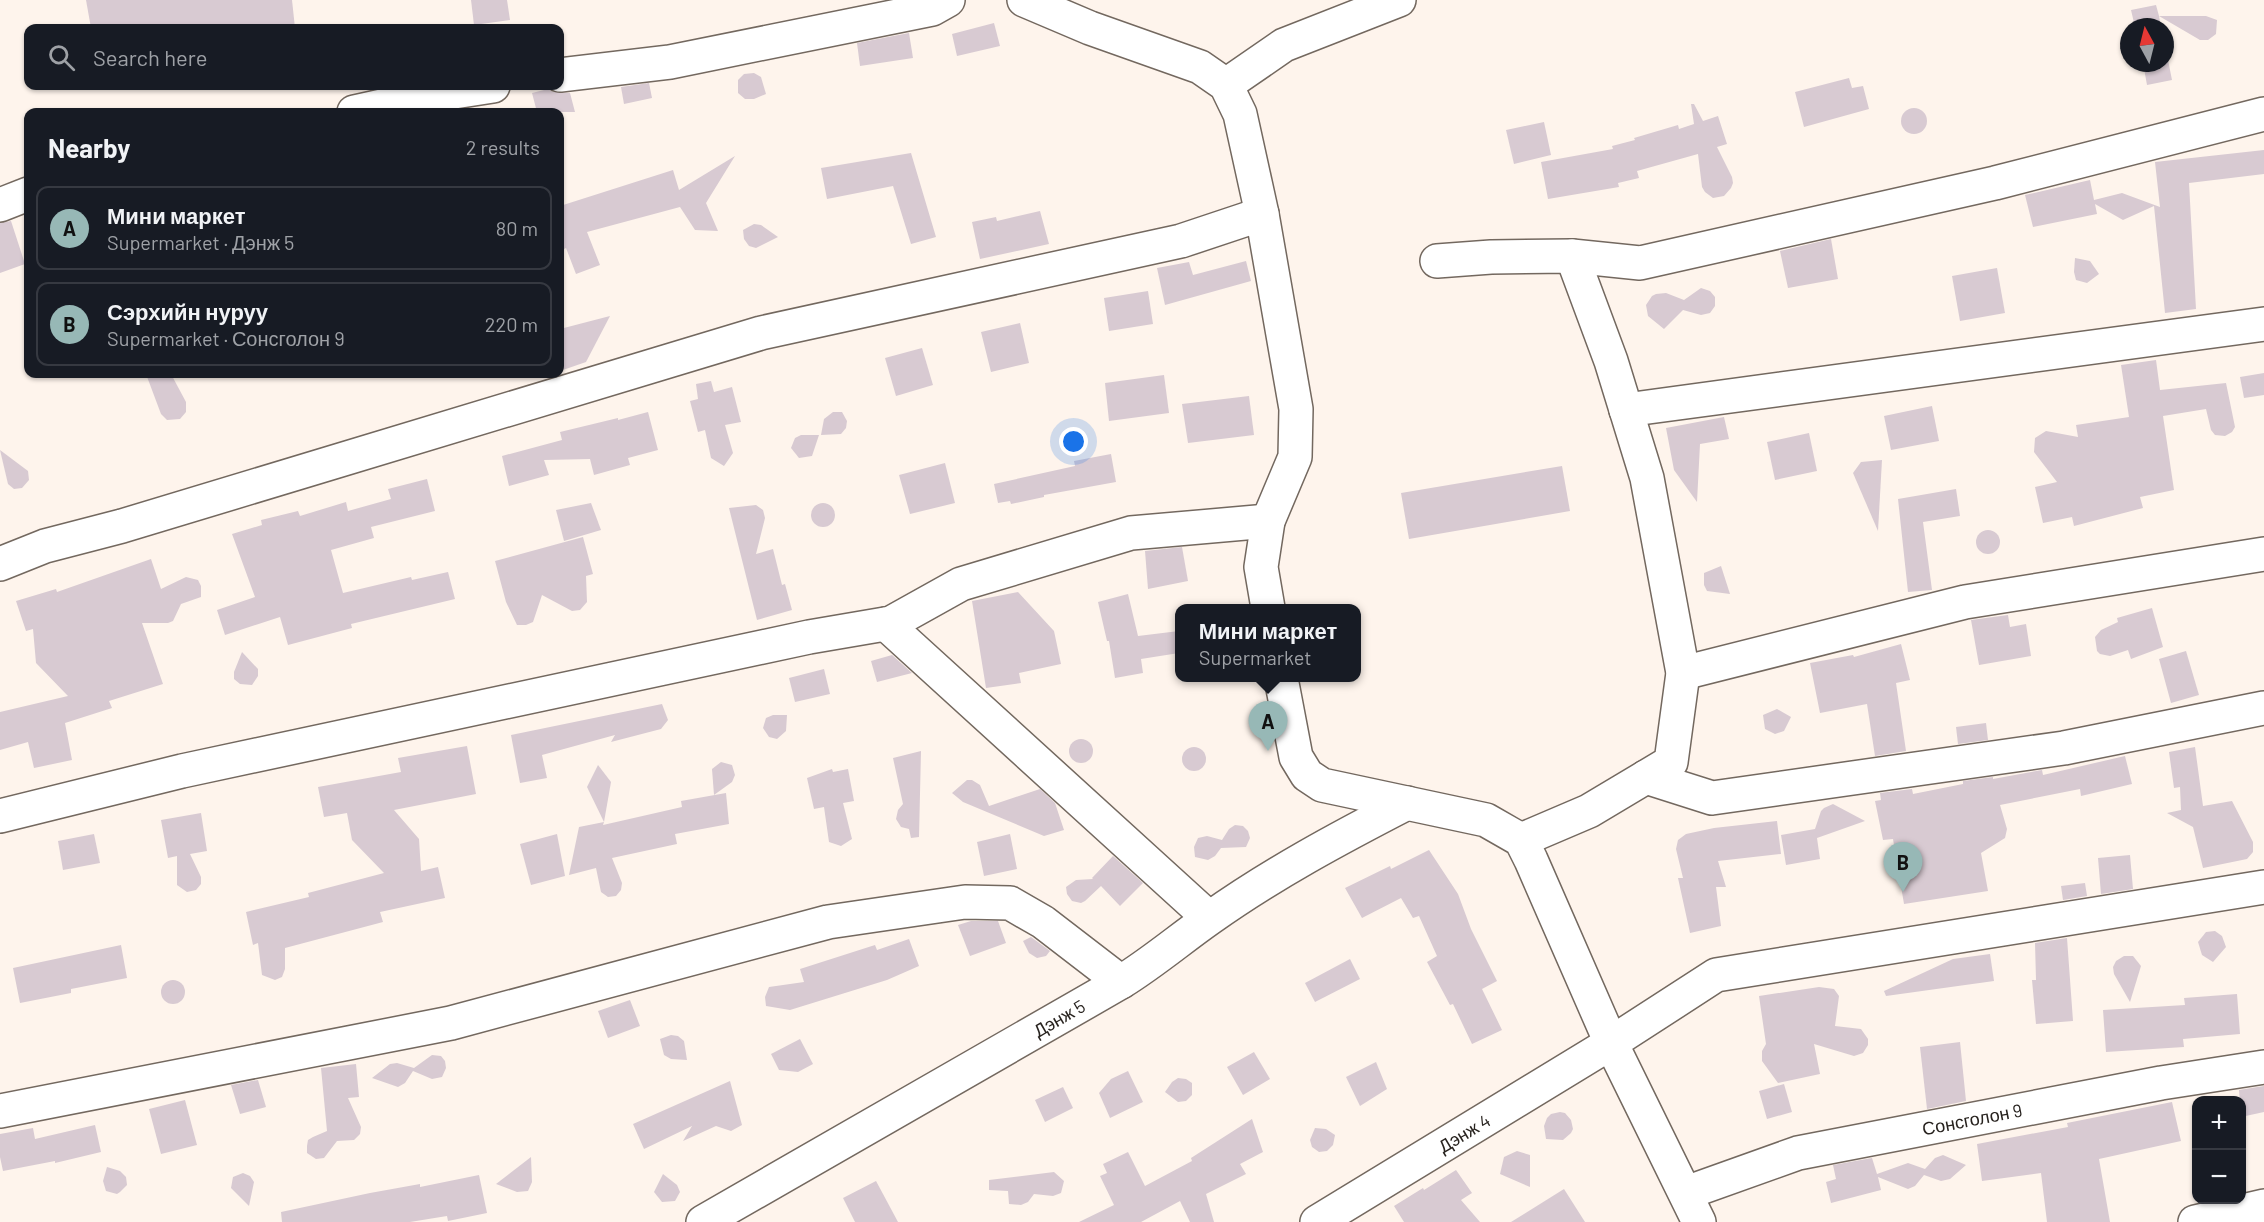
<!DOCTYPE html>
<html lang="en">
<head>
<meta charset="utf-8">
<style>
	:root { --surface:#171b24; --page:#20242c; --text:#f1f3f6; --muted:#9ea1a6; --line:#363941; --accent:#97b8b6 }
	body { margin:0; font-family:Barlow,sans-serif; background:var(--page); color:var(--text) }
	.controls { position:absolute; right:18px; bottom:18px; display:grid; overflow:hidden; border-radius:12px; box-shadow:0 2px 4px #0004 }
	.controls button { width:54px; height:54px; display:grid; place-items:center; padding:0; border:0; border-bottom:2px solid var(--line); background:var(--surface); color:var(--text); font:30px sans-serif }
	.compass { position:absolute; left:2120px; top:18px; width:54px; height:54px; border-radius:50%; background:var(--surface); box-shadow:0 2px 4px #0004; rotate:353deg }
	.you { position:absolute; left:1074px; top:442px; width:21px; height:21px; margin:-15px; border:4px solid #fff; border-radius:50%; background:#1a73e8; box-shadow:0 0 0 9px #1a73e833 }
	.badge { display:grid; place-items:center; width:39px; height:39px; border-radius:50%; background:var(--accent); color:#111; font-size:20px; font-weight:700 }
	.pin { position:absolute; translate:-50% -50px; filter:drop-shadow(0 2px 3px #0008) }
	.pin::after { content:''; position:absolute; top:32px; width:21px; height:18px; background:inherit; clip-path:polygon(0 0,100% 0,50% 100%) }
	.popup { position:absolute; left:1175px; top:604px; width:186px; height:78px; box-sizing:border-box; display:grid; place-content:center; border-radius:12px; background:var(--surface); filter:drop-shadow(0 2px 4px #0005); font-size:20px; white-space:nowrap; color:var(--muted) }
	.popup b { font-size:22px; color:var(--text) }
	.popup::after { content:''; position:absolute; left:50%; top:100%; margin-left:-12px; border:12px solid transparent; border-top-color:var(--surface) }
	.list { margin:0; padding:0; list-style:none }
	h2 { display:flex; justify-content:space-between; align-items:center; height:78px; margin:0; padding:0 24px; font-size:26px }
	h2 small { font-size:20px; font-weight:400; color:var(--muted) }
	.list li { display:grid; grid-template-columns:39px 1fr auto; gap:18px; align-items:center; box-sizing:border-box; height:84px; margin:0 12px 12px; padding:0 12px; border:2px solid var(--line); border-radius:12px }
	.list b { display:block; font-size:22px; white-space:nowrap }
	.list p { margin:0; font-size:20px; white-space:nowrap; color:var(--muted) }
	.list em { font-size:20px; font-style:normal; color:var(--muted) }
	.icon { flex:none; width:33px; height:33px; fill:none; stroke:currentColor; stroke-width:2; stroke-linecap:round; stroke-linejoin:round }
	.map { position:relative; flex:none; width:2264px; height:1222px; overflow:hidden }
	.search { position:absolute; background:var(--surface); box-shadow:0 2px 4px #0004; left:24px; top:24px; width:540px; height:66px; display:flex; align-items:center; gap:15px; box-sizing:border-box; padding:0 21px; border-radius:12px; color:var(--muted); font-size:22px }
	.panel { position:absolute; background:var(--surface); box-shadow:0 2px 4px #0004; left:24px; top:108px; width:540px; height:270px; border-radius:12px }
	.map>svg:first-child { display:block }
	.building { fill:#d8cad2 }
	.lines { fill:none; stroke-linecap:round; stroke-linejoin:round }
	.street-casing { stroke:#73685f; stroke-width:36 }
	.street { stroke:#fff; stroke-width:33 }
	.labels { text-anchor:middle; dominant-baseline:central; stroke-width:6; stroke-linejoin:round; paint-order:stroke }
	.street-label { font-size:18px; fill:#28231f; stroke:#fff }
</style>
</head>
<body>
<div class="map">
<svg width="2264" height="1222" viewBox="0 0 2264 1222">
	<rect width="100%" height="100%" fill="#fef4ec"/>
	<g class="building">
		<polygon points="86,0 292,0 295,28 91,28"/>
		<polygon points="471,0 507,0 510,20 474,25"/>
		<polygon points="2156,5 2159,16 2206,16 2217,20 2216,34 2208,40 2200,40 2159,16 2161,27 2135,27 2131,10"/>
		<polygon points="994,23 1000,46 957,56 952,34"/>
		<polygon points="909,33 913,58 860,66 857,43"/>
		<polygon points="2165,45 2172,80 2147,85 2143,63 2165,63"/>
		<polygon points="754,73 761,77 766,94 754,99 745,99 738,93 738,80 744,74"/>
		<polygon points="1849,78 1852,88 1863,86 1869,109 1804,127 1795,92"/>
		<polygon points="649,83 652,98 624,104 621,87"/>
		<polygon points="548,89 553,92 570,93 575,112 537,112 532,93"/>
		<polygon points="1691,104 1694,104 1703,121 1718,116 1727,144 1717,147 1732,177 1733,183 1731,188 1724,196 1713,198 1705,192 1702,187 1698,154 1637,171 1639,178 1618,183 1619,187 1548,199 1541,162 1613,149 1612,146 1635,140 1634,138 1678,125 1679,129 1694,124"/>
		<circle cx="1914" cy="121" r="13"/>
		<polygon points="1544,122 1551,155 1514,164 1506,130"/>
		<polygon points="2264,150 2264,174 2189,183 2196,309 2165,313 2154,206 2123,220 2095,204 2097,214 2033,227 2025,195 2090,180 2094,200 2122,193 2160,207 2155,162"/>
		<polygon points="911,153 936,237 911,244 893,186 827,199 821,168"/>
		<polygon points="735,156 706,203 718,231 695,230 680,207 587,232 600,265 576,274 566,248 560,251 560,206 673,170 679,190"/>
		<polygon points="1040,211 1049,244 980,259 972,222 996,217 997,221"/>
		<polygon points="11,221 25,264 0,273 0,223"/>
		<polygon points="754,224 761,225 778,237 756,248 749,246 744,239 743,230"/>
		<polygon points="1831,239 1838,279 1788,288 1780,251"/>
		<polygon points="2075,258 2090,261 2099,274 2087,283 2076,280 2074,272"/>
		<polygon points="1246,261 1251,281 1165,305 1157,268 1189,262 1193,275"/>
		<polygon points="1997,268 2005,313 1960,321 1952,276"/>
		<polygon points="1701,288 1710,291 1715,297 1715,306 1710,313 1701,315 1683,310 1664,329 1648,316 1646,305 1652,296 1656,294 1666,293 1684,300"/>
		<polygon points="1148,291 1153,324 1109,331 1104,298"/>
		<polygon points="610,316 586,362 560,371 560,329"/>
		<polygon points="1020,323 1029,363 991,372 981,332"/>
		<polygon points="922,348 933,385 896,396 885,358"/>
		<polygon points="2156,360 2160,390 2226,383 2235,427 2232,432 2225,436 2215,435 2211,430 2206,409 2163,416 2174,490 2140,497 2143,508 2074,526 2072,517 2043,523 2035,487 2057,482 2034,452 2035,438 2046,431 2078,437 2076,425 2129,417 2121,365"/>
		<polygon points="2264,373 2264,395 2244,398 2240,377"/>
		<polygon points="146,374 171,374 186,402 186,412 180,419 167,420 161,414"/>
		<polygon points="1164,375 1169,413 1109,421 1105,383"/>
		<polygon points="711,381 714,392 732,387 741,422 725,425 733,453 724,466 711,458 705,430 698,432 690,401 698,399 696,384"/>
		<polygon points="1249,396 1254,435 1188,443 1182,404"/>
		<polygon points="1932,406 1939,441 1891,450 1884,416"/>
		<polygon points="648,412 658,450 628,458 630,465 594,475 590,459 544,460 549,475 509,486 502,456 562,440 560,432 618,418 618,420"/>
		<polygon points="833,412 842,412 847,421 846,428 841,434 821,435 824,419"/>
		<polygon points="1724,417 1729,439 1700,444 1697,502 1674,470 1666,428"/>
		<polygon points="1809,433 1817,471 1775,480 1767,442"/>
		<polygon points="801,435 819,435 812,456 799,458 791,448 795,438"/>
		<polygon points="0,450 28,471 29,480 22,488 14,489 8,484"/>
		<polygon points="1111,454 1116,482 1044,495 1044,497 1011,504 1010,501 998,503 994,484 1075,466 1074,461"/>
		<polygon points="1882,460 1878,531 1853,473 1861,462"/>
		<polygon points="945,463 955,503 910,514 899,475"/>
		<polygon points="1562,466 1570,511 1409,539 1401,493"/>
		<polygon points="427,479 435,511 371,527 374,538 331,550 343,593 411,577 412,580 448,572 455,599 351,624 352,628 288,645 280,617 225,635 217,610 255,597 232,534 262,525 261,520 298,511 300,516 346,502 348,511 391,499 388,489"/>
		<polygon points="1956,489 1960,516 1923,522 1932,590 1908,592 1898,499"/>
		<polygon points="591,503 601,530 564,541 556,510"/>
		<circle cx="823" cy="515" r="12"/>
		<polygon points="756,505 763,510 765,518 756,554 773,549 782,585 785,584 792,610 757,620 729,508"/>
		<circle cx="1988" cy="542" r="12"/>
		<polygon points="583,537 593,574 586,576 587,602 580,610 572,611 542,595 533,622 526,625 517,625 506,602 495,561"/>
		<polygon points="1182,547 1188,581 1148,589 1145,551"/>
		<polygon points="151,559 161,589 186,577 198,580 201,586 201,597 181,604 173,621 168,623 142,623 163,684 109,701 112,708 65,723 72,760 34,768 28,742 0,750 0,712 68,696 36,663 33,629 26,631 16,601 56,589 57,592"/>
		<polygon points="1721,566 1730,594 1707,591 1704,585 1704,573"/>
		<polygon points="1018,592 1054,631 1061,664 1019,673 1021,683 986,688 972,601"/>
		<polygon points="1128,594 1138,636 1179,631 1179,653 1141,659 1143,673 1115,678 1109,641 1107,641 1098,602"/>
		<polygon points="2152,608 2163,647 2131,659 2128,650 2110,656 2100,654 2097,651 2095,637 2101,630 2118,622 2117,618"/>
		<polygon points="2008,615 2010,627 2026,624 2031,656 1979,665 1971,620"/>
		<polygon points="1901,644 1910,680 1896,683 1906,751 1875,756 1867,704 1820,713 1810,663 1853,655 1854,657"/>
		<polygon points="2186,651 2199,695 2171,703 2159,659"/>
		<polygon points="242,652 258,669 258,676 252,685 240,684 234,679 234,672"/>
		<polygon points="892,655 912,673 877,682 871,661"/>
		<polygon points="824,669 830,694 795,702 789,678"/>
		<polygon points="662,704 668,720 661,729 611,742 615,735 542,755 547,778 520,783 511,735"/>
		<polygon points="1777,709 1791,717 1784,731 1775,734 1765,729 1763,715"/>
		<polygon points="773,715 787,715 786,731 777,739 769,737 763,728 766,718"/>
		<polygon points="1986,723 1988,740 1958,744 1956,727"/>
		<circle cx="1081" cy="751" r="12"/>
		<polygon points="467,746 476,794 394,810 419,839 421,871 438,867 445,898 380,912 383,922 285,948 285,969 282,977 275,980 262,975 258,943 253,945 246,912 309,897 308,893 384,873 352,840 347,813 324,817 318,787 401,772 398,758"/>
		<polygon points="2195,747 2203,806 2232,801 2253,842 2253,852 2247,859 2203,868 2193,827 2167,813 2181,810 2180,787 2174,788 2169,752"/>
		<circle cx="1194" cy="759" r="12"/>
		<polygon points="921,751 919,837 911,838 909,829 901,827 896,819 898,810 903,804 893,758"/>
		<polygon points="2125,756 2132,784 2081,796 2080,789 2000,805 2007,829 2005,838 1981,853 1988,891 1904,904 1893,839 1883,840 1875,801 1881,800 1880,793 1912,789 1913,794 1963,784 1963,781 1993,777 1993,779 2042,770 2043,775"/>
		<polygon points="721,762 732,765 735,775 732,782 714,795 712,769"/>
		<polygon points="598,765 611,782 604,822 587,787"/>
		<polygon points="832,769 833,772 848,769 854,801 843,803 852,839 841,846 829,842 824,807 814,809 807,778"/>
		<polygon points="967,780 972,780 980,785 989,806 1040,789 1055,803 1064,830 1044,836 963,802 952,793"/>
		<polygon points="726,793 729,824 675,834 677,844 612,858 622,883 621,890 616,896 608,897 601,892 596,868 569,875 579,827 604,822 603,825 682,807 681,801"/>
		<polygon points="1833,804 1865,821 1817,838 1820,859 1786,865 1781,835 1815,829 1821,811 1824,808"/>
		<polygon points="201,813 207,851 190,854 201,877 201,884 196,890 187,892 177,885 177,856 168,858 161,820"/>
		<polygon points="1777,821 1781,854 1718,861 1726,887 1716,887 1721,926 1690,933 1678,878 1683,878 1676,849 1678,840 1686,834 1714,828"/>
		<polygon points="1235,825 1243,826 1248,831 1250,838 1246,847 1221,848 1215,856 1208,860 1195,857 1194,847 1198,838 1207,836 1222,840 1229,829"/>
		<polygon points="94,834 100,863 63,870 58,841"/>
		<polygon points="557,834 565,876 531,885 520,844"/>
		<polygon points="1010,834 1017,869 984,876 977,842"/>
		<polygon points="1429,850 1458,894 1471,929 1497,981 1482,989 1502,1030 1472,1044 1453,1004 1450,1005 1427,962 1437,956 1419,916 1413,918 1401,898 1362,918 1345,888 1390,866 1391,869"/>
		<polygon points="2130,855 2133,889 2101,894 2098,858"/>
		<polygon points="1113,856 1143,883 1120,906 1101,886 1085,901 1081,903 1072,901 1067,894 1066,887 1076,880 1093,879 1092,878"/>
		<polygon points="2085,883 2087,896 2063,900 2061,886"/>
		<polygon points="971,921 998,921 1006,943 970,956 958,925"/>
		<polygon points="2215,931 2222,936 2226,947 2213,962 2202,955 2198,942 2206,932"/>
		<polygon points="1031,937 1050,951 1046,956 1037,958 1029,953 1023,941"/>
		<polygon points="2067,938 2073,1021 2036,1024 2032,980 2036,980 2035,943"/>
		<polygon points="909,939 919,966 887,980 790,1010 766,1006 765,997 769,987 804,982 800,969 875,945 877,950"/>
		<polygon points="121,945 127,978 71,989 71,993 20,1003 13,968"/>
		<polygon points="1990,954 1994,981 1886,996 1884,991 1953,959"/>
		<polygon points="2124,956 2133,956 2141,966 2130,1002 2114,974 2113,967 2116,961"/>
		<polygon points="1350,959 1360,979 1315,1002 1305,983"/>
		<circle cx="173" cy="992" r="12"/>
		<polygon points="1819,987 1834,989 1839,996 1835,1026 1861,1029 1868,1039 1868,1045 1863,1053 1854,1056 1814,1044 1820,1074 1778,1083 1762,1061 1762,1051 1766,1044 1759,996"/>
		<polygon points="2237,994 2240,1034 2183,1039 2184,1047 2106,1052 2103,1010 2185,1005 2184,998"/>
		<polygon points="630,1000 640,1026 608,1038 598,1011"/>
		<polygon points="671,1035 678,1036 684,1041 687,1060 671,1059 664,1055 660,1039"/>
		<polygon points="800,1039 813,1064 798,1072 779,1070 771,1054"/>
		<polygon points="1960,1042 1966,1101 1927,1109 1920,1047"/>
		<polygon points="1254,1052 1270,1079 1243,1095 1227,1067"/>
		<polygon points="432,1055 441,1056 445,1061 446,1068 442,1077 432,1079 413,1071 405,1083 398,1087 372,1078 390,1064 397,1063 414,1068"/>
		<polygon points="1376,1062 1387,1089 1360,1106 1346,1077"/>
		<polygon points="356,1064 359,1097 348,1098 361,1127 360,1134 354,1140 337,1141 324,1158 316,1159 307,1153 307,1146 308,1140 313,1137 327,1131 321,1068"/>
		<polygon points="1128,1071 1143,1102 1110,1118 1099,1093 1111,1079"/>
		<polygon points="1178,1078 1186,1079 1192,1083 1192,1095 1186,1101 1178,1102 1165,1092 1172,1082"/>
		<polygon points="258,1080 266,1107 240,1114 231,1085"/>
		<polygon points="730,1081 742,1125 731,1131 716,1126 683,1141 692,1126 644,1149 633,1124"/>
		<polygon points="1784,1084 1792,1112 1767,1119 1759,1091"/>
		<polygon points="2264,1086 2264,1112 2241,1117 2239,1090"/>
		<polygon points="1063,1087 1073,1108 1045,1122 1035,1100"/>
		<polygon points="185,1100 197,1145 161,1154 149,1109"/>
		<polygon points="2172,1102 2181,1141 2099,1159 2110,1222 2047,1222 2041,1173 1982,1181 1977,1144 2068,1127 2067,1123"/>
		<polygon points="1560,1112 1565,1113 1571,1120 1573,1129 1571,1133 1563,1140 1546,1139 1544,1126 1547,1118 1551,1114"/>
		<polygon points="1252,1119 1263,1152 1240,1164 1246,1174 1206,1194 1214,1222 1190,1222 1180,1201 1141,1222 1079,1222 1114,1205 1100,1176 1107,1173 1103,1164 1128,1152 1145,1186 1192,1161 1191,1158"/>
		<polygon points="95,1125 101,1152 55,1163 55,1161 3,1171 0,1157 0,1134 33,1128 35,1139"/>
		<polygon points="1315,1128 1326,1129 1335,1135 1333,1145 1327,1151 1319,1152 1312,1147 1310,1140"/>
		<polygon points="1517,1151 1530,1155 1530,1187 1500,1174 1504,1157"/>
		<polygon points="1943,1155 1966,1165 1950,1179 1941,1181 1924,1175 1915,1186 1908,1189 1878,1177 1881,1190 1831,1203 1826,1182 1836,1179 1833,1165 1872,1158 1877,1174 1908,1163 1925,1169 1935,1158"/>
		<polygon points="531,1157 532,1182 528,1191 517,1192 496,1184"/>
		<polygon points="107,1167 120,1171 126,1177 127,1185 120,1192 117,1194 106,1191 103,1181"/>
		<polygon points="1456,1170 1472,1193 1461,1200 1480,1222 1404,1222 1394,1206 1423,1188 1424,1190"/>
		<polygon points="1054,1172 1064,1181 1061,1193 1053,1196 1034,1194 1028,1202 1021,1205 1009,1204 1008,1191 989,1190 989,1180"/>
		<polygon points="243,1173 250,1176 254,1182 249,1206 231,1188 233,1177"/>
		<polygon points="663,1174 677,1185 680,1192 675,1201 662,1202 654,1192"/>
		<polygon points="479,1175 487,1213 448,1221 447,1216 410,1222 282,1222 281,1212 370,1193 420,1184 420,1187"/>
		<polygon points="876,1181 883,1194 898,1222 855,1222 843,1198"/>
		<polygon points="1564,1189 1585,1222 1511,1222"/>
	</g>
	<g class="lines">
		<defs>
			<g id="street">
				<polyline points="1024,0 1090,28 1200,67 1226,85 1240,114 1262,214 1296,409 1295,457 1268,521 1261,567 1268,608"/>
				<polyline points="560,75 670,62 932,9 948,0"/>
				<polyline points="1226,85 1284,45 1399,0"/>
				<polyline points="354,112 422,97 493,86"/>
				<polyline points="0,205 28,194"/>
				<polyline points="1437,261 1491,257 1572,256 1640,263 1995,183 2264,114"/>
				<polyline points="1626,410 2264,324"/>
				<polyline points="0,564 45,546 122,526 761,333 1181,241 1262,214"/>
				<polyline points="886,624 1209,918"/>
				<polyline points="1683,673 1965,602 2264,554"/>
				<polyline points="1281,678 1296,757 1307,775 1322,785 1486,820 1521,840 1531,860 1611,1043 1699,1222"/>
				<polyline points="1646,777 1712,798 2064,748 2264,708"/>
				<polyline points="0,816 182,771 809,637 891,623 961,584 1131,533 1268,521"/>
				<polyline points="1521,840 1589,811 1671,762 1683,673 1647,478 1611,361 1572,256"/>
				<polyline points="0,1111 451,1023 828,922 965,902 1010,903 1043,922 1121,982"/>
				<polyline points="1686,1193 1798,1153 2161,1083 2264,1067"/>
				<path d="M703 1222 1121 982C1152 963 1180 939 1210 918 1272 874 1339 838 1407 803"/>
				<polyline points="1317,1222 1611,1043 1716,975 2264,887"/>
				<polyline points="2195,1222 2264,1206"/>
			</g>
		</defs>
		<use href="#street" class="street-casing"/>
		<use href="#street" class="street"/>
	</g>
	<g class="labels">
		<g class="street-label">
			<text transform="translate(1059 1018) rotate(-30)">Дэнж 5</text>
			<text transform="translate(1972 1119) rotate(-11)">Сонсголон 9</text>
			<text transform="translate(1464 1133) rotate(-31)">Дэнж 4</text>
		</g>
	</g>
</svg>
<div class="controls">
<button>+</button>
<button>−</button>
</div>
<svg class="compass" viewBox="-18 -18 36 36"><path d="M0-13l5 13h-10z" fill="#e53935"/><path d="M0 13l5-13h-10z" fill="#9ea1a6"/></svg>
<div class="you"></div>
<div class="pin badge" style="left:1268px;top:751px">A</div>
<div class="popup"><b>Мини маркет</b>Supermarket</div>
<div class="pin badge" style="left:1903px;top:892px">B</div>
<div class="search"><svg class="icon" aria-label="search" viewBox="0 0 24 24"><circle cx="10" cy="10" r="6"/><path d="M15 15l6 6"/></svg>Search here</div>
<section class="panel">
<h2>Nearby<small>2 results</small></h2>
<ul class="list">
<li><span class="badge">A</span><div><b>Мини маркет</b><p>Supermarket · Дэнж 5</p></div><em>80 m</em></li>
<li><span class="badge">B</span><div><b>Сэрхийн нуруу</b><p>Supermarket · Сонсголон 9</p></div><em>220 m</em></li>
</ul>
</section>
</div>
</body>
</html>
